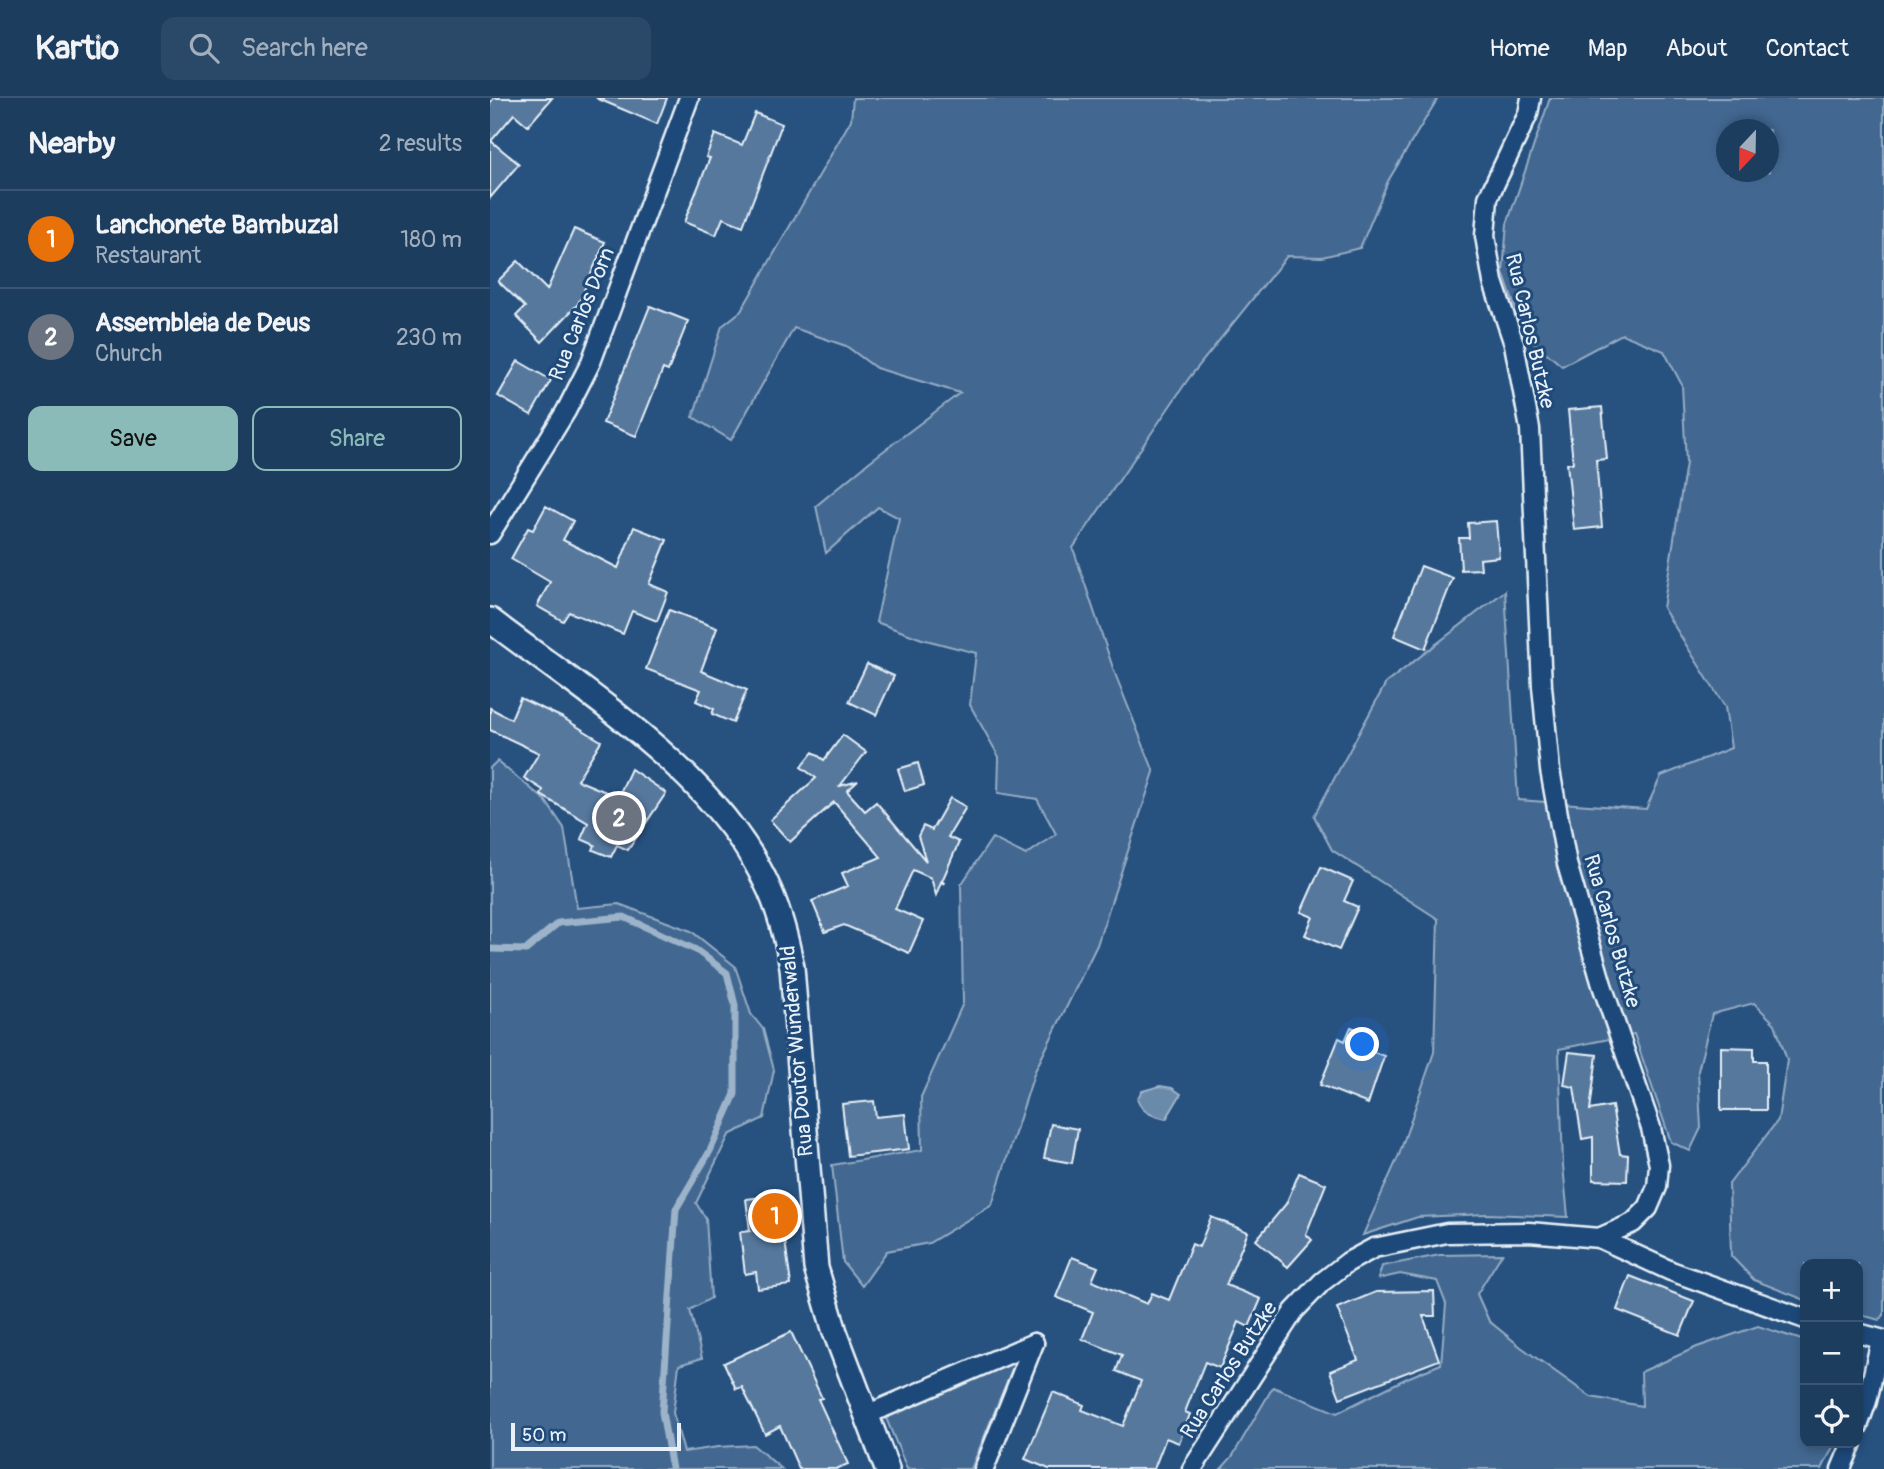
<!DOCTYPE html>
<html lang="en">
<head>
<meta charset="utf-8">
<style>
	:root { --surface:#1d3d5f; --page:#2a4868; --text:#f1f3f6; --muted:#a0aebd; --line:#3b5674; --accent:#8bbbb9 }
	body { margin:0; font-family:Pangolin,sans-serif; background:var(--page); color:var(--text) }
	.controls { position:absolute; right:21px; bottom:21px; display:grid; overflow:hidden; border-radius:14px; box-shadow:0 4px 10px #0003 }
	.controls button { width:63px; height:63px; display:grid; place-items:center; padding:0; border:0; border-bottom:2px solid var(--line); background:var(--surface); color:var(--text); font:35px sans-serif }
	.compass { position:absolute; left:1226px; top:21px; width:63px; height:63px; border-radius:50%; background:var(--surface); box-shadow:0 4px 10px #0003; rotate:202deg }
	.scale { position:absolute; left:21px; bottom:18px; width:170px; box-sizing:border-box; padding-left:7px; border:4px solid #e8f1f8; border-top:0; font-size:19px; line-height:24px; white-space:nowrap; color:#e8f1f8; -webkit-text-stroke:5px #1f4a7a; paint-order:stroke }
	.you { position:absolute; left:873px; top:947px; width:24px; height:24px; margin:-18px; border:5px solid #fff; border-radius:50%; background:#1a73e8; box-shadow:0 0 0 10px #1a73e833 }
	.badge { display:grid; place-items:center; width:46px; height:46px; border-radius:50%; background:var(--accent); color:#fff; font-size:23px; font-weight:700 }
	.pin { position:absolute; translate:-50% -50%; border:4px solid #fff; box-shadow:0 2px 7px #0006 }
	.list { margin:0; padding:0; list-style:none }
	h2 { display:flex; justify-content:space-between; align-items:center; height:91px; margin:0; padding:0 28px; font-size:30px }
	h2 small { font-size:23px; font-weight:400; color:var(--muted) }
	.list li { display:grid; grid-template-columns:46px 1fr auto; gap:21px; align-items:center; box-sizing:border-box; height:98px; padding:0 28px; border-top:2px solid var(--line) }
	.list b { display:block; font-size:26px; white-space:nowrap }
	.list p { margin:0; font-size:23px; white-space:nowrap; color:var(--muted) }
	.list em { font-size:23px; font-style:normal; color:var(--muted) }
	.actions { display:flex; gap:14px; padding:21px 28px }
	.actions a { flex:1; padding:16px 0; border:2px solid var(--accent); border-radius:14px; text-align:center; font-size:24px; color:var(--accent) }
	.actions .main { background:var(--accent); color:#111 }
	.icon { flex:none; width:38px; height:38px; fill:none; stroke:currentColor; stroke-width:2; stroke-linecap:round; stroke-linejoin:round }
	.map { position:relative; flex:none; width:1394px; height:1371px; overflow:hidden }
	header { display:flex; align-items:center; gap:42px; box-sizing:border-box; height:98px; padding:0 35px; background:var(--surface); border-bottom:2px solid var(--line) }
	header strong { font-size:33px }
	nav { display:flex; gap:38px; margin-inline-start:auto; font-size:24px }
	.search { width:490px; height:63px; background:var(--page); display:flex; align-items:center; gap:18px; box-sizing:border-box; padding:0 24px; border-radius:14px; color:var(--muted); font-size:26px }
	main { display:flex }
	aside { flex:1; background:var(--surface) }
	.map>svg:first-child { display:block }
	.green { fill:#436891; stroke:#96acc4; stroke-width:2; fill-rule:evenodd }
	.water { fill:#6b8aaa; stroke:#9db3c9; stroke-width:2 }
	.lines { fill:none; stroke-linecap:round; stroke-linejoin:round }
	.stream { stroke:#9db3c9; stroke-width:7 }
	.building { fill:#57789d; stroke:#e8f1f8; stroke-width:2 }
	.minor-casing { stroke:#e8f1f8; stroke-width:23 }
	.tertiary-casing { stroke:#e8f1f8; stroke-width:28 }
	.minor { stroke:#1f4a7a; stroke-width:18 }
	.tertiary { stroke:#1f4a7a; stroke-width:23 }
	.labels { text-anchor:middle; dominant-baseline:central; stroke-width:6; stroke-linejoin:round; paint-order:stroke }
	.street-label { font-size:21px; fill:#e8f1f8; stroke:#1f4a7a }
</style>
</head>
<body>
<header>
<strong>Kartio</strong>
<div class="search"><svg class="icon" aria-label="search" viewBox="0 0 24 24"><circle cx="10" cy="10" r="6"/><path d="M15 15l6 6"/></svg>Search here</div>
<nav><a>Home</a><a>Map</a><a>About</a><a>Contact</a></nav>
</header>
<main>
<aside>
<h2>Nearby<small>2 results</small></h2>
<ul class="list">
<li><span class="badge" style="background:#e8710a">1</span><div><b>Lanchonete Bambuzal</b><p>Restaurant</p></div><em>180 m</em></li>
<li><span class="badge" style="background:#6b7280">2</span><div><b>Assembleia de Deus</b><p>Church</p></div><em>230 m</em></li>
</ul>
<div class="actions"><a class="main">Save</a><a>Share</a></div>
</aside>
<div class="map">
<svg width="1394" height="1371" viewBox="0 0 1394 1371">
	<rect width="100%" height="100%" fill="#27517f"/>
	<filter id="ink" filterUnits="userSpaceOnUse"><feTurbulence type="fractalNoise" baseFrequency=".0143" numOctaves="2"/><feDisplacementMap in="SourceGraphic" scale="14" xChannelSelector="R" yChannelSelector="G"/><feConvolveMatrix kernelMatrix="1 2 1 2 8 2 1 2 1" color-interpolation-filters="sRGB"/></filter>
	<g filter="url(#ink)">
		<g class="green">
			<polygon points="363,0 948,0 898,83 870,150 832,159 797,158 699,280 583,450 624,573 664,674 607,847 545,973 502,1107 439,1145 397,1153 372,1188 353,1164 342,1067 432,1052 431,999 473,905 471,787 502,740 536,757 566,736 547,701 508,695 509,659 480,607 486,555 432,541 386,524 409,420 388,409 336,455 326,408 379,364 470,295 386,270 356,248 304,230 241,342 203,319 232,228 251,213 361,22"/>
			<path d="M1060 0H1394V1217L1389 1222 1368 1216V1166H1315V1202L1264 1182 1241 1158 1239 1086 1288 1022 1297 962 1285 926 1264 905 1222 916 1208 973 1211 1030 1200 1053 1181 1044 1144 936 1069 951 1073 1067 1078 1119 997 1116 928 1119 873 1137 909 1057 944 954 948 821 842 752 824 718 896 585 1015 493 1028 702 1156 711 1171 678 1241 650 1235 609 1173 510 1196 365 1192 287 1174 253 1132 236 1072 268 1034 236 1013 174 1017 126ZM1237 32H1279V74H1237Z"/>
			<polygon points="7,663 55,702 74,730 87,810 129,806 201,833 245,868 261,916 273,931 284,972 274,1020 239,1037 206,1105 216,1121 221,1200 200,1212 212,1260 189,1267 183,1315 194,1354 228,1349 263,1347 292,1371 0,1371 0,670"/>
			<polygon points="1012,1156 987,1196 999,1223 1031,1249 1101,1299 1152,1308 1151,1274 1207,1249 1268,1228 1315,1243 1315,1345 1345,1345 1332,1371 731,1371 742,1359 783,1289 847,1315 917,1280 951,1266 956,1206 947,1183 910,1176 888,1181 892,1168 950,1157"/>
			<polygon points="525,1264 481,1371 417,1371 396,1320"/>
		</g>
		<path class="water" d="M670 988 682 990 691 996 676 1021C663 1018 652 1015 647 1001L652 993Z"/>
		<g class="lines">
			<polyline class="stream" points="0,851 36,852 68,825 134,819 206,852 237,875 245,907 245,996 220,1053 186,1111 172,1314 182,1371"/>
		</g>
		<g class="building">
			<polygon points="4,0 62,0 38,28 24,16 1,43 29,66 0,100 0,5"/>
			<polygon points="106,0 177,0 167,26"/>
			<polygon points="265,15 292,26 253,128 233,120 226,137 194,124 220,60 216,59 225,36 252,47"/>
			<polygon points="84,131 115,144 88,206 52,244 26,218 35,209 8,183 28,163 57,192"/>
			<polygon points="160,208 198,223 178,273 173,271 146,338 113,325"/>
			<polygon points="28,263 61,282 41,317 8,298"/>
			<polygon points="1112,309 1117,361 1106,362 1112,429 1084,432 1077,365 1083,365 1078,312"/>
			<polygon points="56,408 83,423 73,442 128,470 144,429 177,442 159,486 178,494 167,523 142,513 133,536 79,514 73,523 47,508 60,484 21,461 38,430 43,432"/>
			<polygon points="1006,423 1009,459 990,461 991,471 971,472 969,440 979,440 978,425"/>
			<polygon points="931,468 963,480 935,551 904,538"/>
			<polygon points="179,512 227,530 211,573 257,592 243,625 222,616 224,611 206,603 211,592 156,571"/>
			<polygon points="377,566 404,578 386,617 359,604"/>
			<polygon points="30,600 73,620 111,643 87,682 128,699 141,671 176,695 138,752 127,747 121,759 103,752 105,747 91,741 98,725 51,697 53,692 34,680 49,655 0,632 0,610 21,621"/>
			<polygon points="353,637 376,654 350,688 368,683 357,693 375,713 386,704 436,763 428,738 433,728 442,732 460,700 476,709 458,739 469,744 452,783 455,786 451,784 446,797 441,780 423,772 405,811 433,823 419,855 354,827 335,834 322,803 358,788 352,775 391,759 344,704 300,744 280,722 326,680 311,669 323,654 334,662"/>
			<polygon points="428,665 434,687 415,693 408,671"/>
			<polygon points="831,769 863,783 854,803 868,809 849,852 815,837 823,819 811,814"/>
			<polygon points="861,929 881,937 876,951 894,958 878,1006 830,987 849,940 855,943"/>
			<polygon points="1231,949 1264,950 1264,963 1276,963 1276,1012 1231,1012"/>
			<polygon points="1079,954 1107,957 1100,1012 1122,1008 1130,1056 1138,1057 1137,1083 1103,1082 1103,1039 1092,1041 1084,989 1074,987"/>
			<polygon points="384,1003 386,1019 415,1016 419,1051 358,1058 352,1006"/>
			<polygon points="561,1026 588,1031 582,1065 554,1060"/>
			<polygon points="809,1075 836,1086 816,1136 822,1142 798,1169 766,1142 796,1106"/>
			<polygon points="289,1097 301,1187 268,1191 266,1174 255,1176 250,1134 260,1133 256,1101"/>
			<polygon points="721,1119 758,1134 736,1187 771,1201 759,1229 749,1224 730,1270 715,1264 695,1314 700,1316 689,1345 676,1340 664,1371 559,1371 535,1361 563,1294 594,1307 592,1312 633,1328 651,1283 626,1273 632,1257 592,1241 603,1214 566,1199 582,1159 608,1169 602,1183 657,1206 662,1195 679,1202 702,1146 709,1149"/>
			<polygon points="1140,1178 1204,1203 1190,1237 1127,1212"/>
			<polygon points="944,1193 945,1218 933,1218 949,1262 850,1300 840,1273 868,1262 847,1210 886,1194"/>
			<polygon points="301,1234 332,1300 328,1301 358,1366 346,1371 309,1371 290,1328 275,1336 252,1289 246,1291 234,1265"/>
		</g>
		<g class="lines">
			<defs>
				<g id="minor">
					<polyline points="0,436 76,313 101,264 199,0"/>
					<polyline points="1109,1140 1181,1173 1315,1221"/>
					<polyline points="1368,1235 1394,1242"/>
					<polyline points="376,1317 544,1245"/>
					<polyline points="1368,1328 1377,1303 1391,1242"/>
					<polyline points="494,1371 544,1245"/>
					<polyline points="702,1371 804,1213 832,1184 858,1164 884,1150 957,1135 1039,1134 1109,1140 1143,1125 1158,1110 1167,1089 1169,1067 1161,1030 1112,887 1077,766 1060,672 1052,588 1040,331 1024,246 1003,184 995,138 998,100 1038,16 1041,0"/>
					<polyline points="1351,1371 1362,1345"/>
				</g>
				<path id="tertiary" d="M0 522C97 596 230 678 280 793 291 818 297 843 302 869L326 1170 345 1234 397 1371"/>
			</defs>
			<use href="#minor" class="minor-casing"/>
			<use href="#tertiary" class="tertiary-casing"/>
			<use href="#minor" class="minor"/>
			<use href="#tertiary" class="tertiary"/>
		</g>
	</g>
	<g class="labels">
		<g class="street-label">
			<text transform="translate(92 216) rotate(-68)">Rua Carlos Dorn</text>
			<text transform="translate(1040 233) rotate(77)">Rua Carlos Butzke</text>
			<text transform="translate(1122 833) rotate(74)">Rua Carlos Butzke</text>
			<text transform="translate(307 953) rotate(-95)">Rua Doutor Wunderwald</text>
			<text transform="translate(739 1272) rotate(-57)">Rua Carlos Butzke</text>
		</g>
	</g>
</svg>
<div class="controls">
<button>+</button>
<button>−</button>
<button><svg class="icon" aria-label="locate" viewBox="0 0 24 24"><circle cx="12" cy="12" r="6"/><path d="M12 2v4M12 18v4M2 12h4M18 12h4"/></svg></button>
</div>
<svg class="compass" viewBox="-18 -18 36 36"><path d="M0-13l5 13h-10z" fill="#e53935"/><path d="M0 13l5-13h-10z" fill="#a0aebd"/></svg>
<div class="scale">50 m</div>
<div class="you"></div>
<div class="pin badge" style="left:285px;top:1118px;background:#e8710a">1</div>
<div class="pin badge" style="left:129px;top:720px;background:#6b7280">2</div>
</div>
</main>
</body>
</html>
